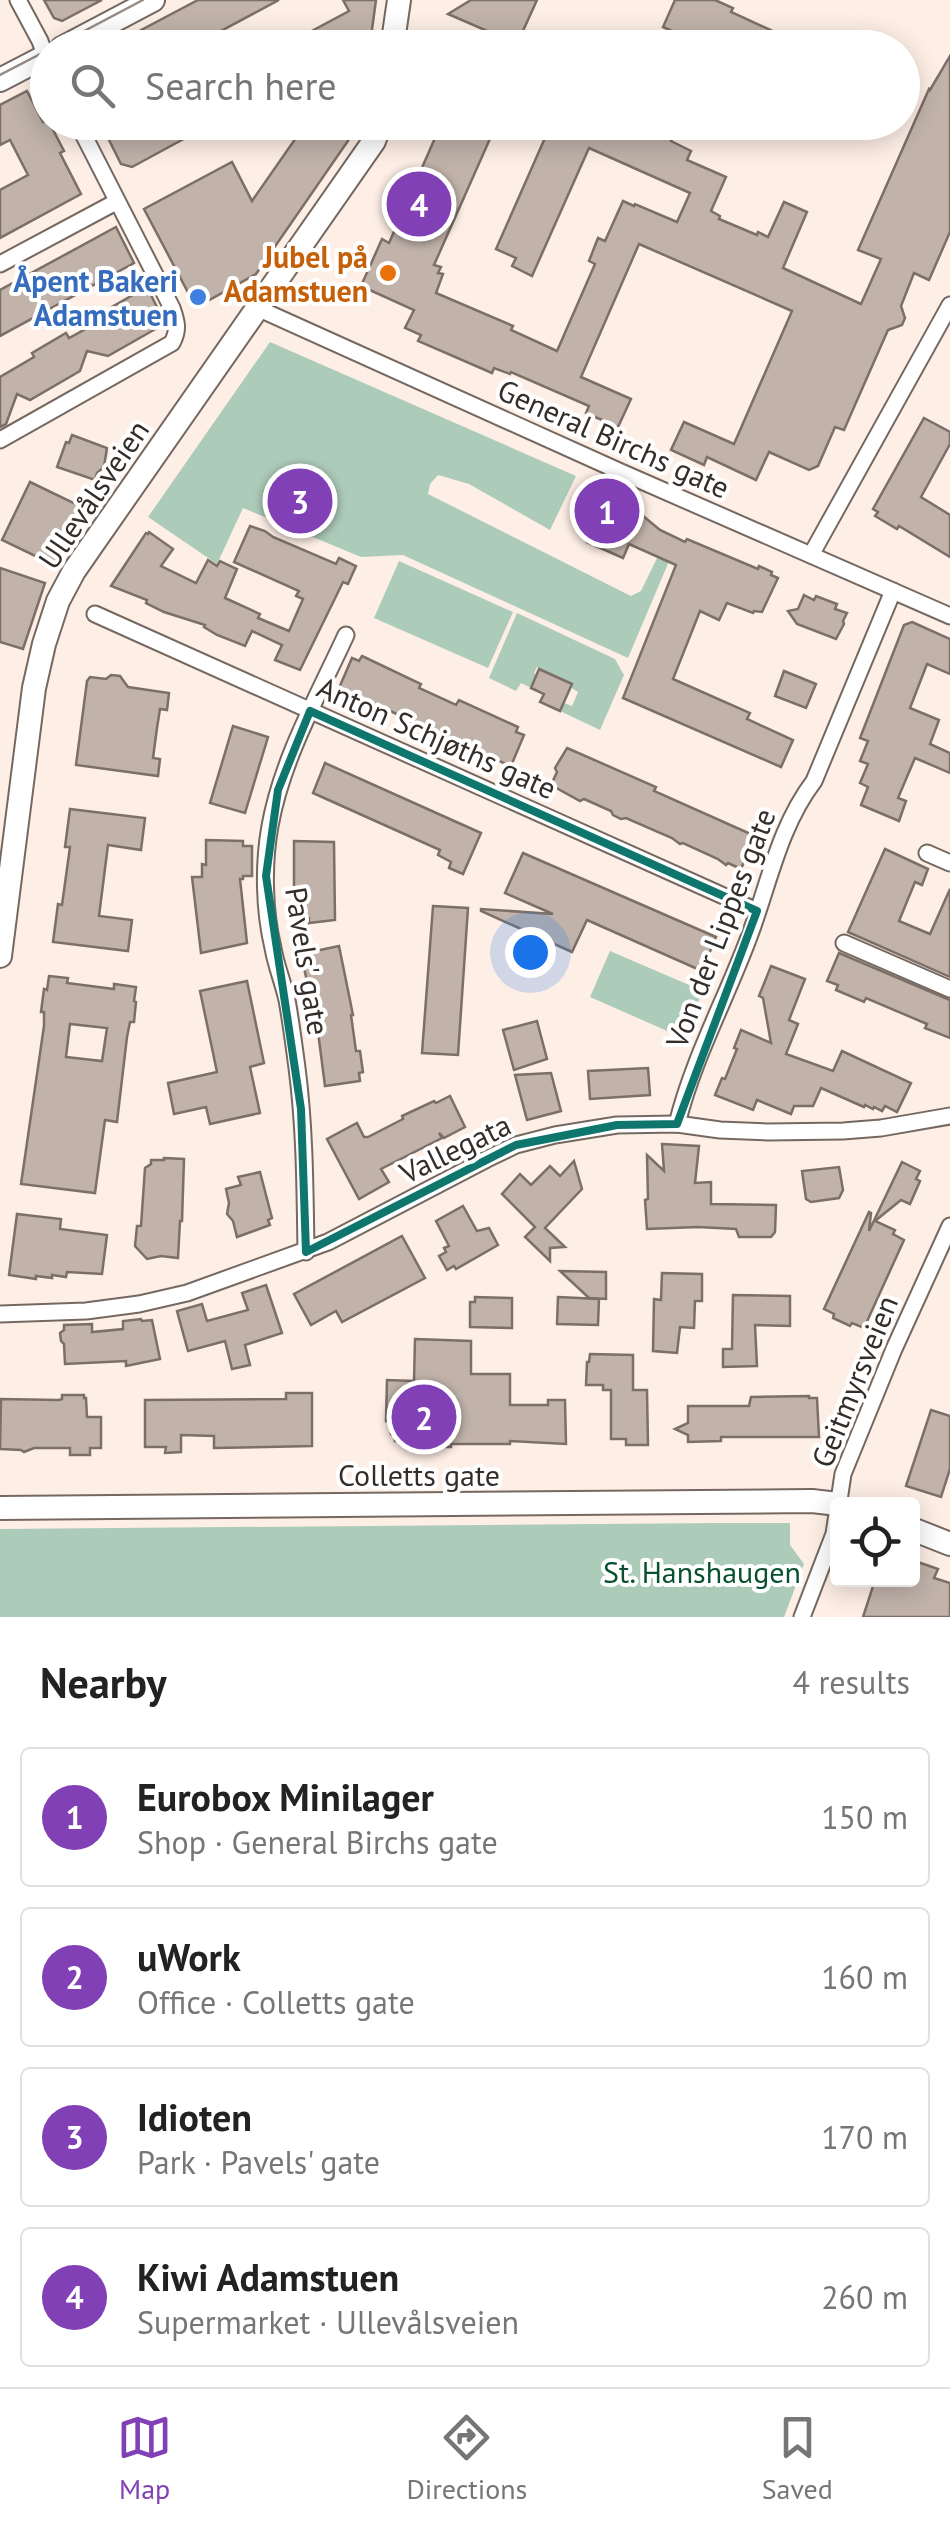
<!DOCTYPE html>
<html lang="en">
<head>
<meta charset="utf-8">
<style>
	:root { --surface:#fff; --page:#f2f2f2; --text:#222; --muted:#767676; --line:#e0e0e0; --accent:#8140b5 }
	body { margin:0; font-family:"PT Sans",sans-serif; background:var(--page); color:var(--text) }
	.controls { position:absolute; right:30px; bottom:30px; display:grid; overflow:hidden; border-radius:10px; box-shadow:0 5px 25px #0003 }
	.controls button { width:90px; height:90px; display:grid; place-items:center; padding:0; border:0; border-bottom:2px solid var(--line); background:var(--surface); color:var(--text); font:50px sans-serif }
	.you { position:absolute; left:530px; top:952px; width:35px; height:35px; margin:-25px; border:8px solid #fff; border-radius:50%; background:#1a73e8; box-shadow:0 0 0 15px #1a73e833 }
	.badge { display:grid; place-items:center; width:65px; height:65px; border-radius:50%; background:var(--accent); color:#fff; font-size:32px; font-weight:700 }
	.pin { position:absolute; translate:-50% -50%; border:5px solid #fff; box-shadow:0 2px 10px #0006 }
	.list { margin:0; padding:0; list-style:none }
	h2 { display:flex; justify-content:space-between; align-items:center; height:130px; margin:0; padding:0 40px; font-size:42px }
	h2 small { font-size:32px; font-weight:400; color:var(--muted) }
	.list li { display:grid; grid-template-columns:65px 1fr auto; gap:30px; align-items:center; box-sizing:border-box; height:140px; margin:0 20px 20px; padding:0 20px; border:2px solid var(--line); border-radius:10px }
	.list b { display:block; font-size:38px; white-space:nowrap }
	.list p { margin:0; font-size:32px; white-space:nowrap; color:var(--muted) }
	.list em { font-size:32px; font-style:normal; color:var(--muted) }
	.icon { flex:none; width:55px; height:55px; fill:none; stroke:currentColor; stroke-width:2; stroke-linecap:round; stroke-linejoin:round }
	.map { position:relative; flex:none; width:950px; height:1617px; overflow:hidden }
	.search { position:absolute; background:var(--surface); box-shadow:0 5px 25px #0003; left:30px; right:30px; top:30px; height:110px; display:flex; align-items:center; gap:25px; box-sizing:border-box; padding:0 35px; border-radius:55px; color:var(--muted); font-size:38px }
	.sheet { height:770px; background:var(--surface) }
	nav { display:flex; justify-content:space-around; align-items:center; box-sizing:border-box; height:140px; border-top:2px solid var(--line); background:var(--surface); font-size:28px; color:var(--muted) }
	nav a { display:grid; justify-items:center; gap:5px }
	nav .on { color:var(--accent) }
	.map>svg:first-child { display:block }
	.green { fill:#adcbb9 }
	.building { fill:#c1b3aa; stroke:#7c6f67; stroke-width:2.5; fill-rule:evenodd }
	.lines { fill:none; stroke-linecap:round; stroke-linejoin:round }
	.street-casing { stroke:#756860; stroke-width:19 }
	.secondary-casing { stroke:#756860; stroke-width:26 }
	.street { stroke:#fff; stroke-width:15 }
	.secondary { stroke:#fff; stroke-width:22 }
	.tram { stroke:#978d87; stroke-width:2.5 }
	.marked { fill:none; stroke:#0f766e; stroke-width:8; stroke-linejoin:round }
	.food-dot { fill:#e8710a; stroke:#fff; stroke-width:4 }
	.shop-dot { fill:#3f7fe0; stroke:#fff; stroke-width:4 }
	.labels { text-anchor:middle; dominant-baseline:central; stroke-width:8; stroke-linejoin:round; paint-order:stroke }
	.food-label { font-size:30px; font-weight:bold; fill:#c56008; stroke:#fff; text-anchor:end }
	.shop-label { font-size:30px; font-weight:bold; fill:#366cbe; stroke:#fff; text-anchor:end }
	.street-label { font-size:30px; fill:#342e2b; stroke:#fff }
	.park-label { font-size:30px; fill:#075032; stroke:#fff }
</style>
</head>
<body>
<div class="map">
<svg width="950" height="1617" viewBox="0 0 950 1617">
	<rect width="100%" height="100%" fill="#feefe6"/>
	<g class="green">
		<polygon points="270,342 576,476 550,530 469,484 438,475 430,484 428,494 631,596 641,591 658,556 670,559 628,658 403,555 361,557 243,508 217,564 148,517"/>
		<polygon points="399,561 513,612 488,668 374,618"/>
		<polygon points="517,613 615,659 624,675 600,730 560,711 564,703 572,706 578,692 570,687 571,683 537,667 534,673 537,675 531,688 521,683 516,691 489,678"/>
		<polygon points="610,951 703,991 683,1038 590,997"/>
		<polygon points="719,1523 790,1523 790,1545 804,1564 784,1617 0,1617 0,1529"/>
	</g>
	<g class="building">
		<polygon points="44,0 102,0 62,21 54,18"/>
		<polygon points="198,0 279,0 189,48 107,48"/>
		<polygon points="343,0 376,0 371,37 353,48 280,48 349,11"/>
		<polygon points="471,0 537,0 517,44 448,14"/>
		<polygon points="675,0 715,0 733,8 731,12 810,48 710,48 663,27"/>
		<polygon points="950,56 950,232 929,280 914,273 901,306 905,318 902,325 888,330 844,430 835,427 818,466 809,470 769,452 756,480 707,457 704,465 671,450 684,422 734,444 792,311 639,244 581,377 631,399 618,427 586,413 589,406 511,372 510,374 494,368 492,373 418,341 421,335 405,328 414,310 361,286 382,239 389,243 442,122 485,122 483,128 493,132 434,265 441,267 438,273 443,274 436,293 513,326 511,330 557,351 595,264 589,261 598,238 605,241 623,201 634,206 635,204 677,222 690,193 589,148 532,276 512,266 516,258 496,249 552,122 654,122 675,132 671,141 691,151 687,160 726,177 711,211 720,216 719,219 757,235 758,232 768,237 784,202 807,212 783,268 861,304 881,259 858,250 929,89 930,90"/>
		<polygon points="27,91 43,122 48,120 49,122 64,151 60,153 81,194 0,238 0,190 28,175 10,140 0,145 0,105"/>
		<polygon points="100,122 215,122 132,167 121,164"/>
		<polygon points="307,122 361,122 256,274 202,304 192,300 144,209 232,162 252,201"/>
		<polygon points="116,227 134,263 0,336 0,290"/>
		<polygon points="147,287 162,317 159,327 108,356 87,351 80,371 30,400 17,394 6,424 0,427 0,377 34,357 32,353 66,333 69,338 113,314 110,308"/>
		<polygon points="924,418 950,432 950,444 921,497 950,515 950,557 899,526 897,529 875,516 878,512 873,509"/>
		<polygon points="72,435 107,448 104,467 97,473 95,480 57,467 66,442 69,443"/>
		<polygon points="30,482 82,507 54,565 2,540"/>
		<polygon points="615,491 641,503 637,511 660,530 685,542 687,539 758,569 759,566 772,572 771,575 778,578 762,612 754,611 753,613 727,603 719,620 700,611 673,679 750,713 747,719 793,740 781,767 623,698 676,565 629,544 623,558 587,542 593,528 573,519 583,496 611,500"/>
		<polygon points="250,526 265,531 273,537 336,564 339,558 356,566 348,584 343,582 300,670 275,660 282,645 252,631 245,646 217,635 204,627 205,625 164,612 146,603 147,600 111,586 146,533 148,534 149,532 173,549 161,566 196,583 208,560 217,566 220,561 237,569 225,598 260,614 258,618 289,631 303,599 296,596 299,591 234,562"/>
		<polygon points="0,568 45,583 23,649 0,642"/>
		<polygon points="804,595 814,600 816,596 837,604 835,609 847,613 843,621 844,624 836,639 797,624 788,611 798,609"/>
		<polygon points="912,622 950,639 950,674 927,664 910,708 939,720 930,744 950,753 950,773 915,758 898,798 906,801 899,821 861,805 868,787 860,783 868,764 860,761 868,741 860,738 904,625"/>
		<polygon points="362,656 421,684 419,688 456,705 459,700 518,727 516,732 524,735 511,766 398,718 399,715 339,688 352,658 359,661"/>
		<polygon points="539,669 572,684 560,711 540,702 544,694 531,688"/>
		<polygon points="784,671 816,684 806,708 775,696"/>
		<polygon points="111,675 120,676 128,687 169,693 167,710 160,709 157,728 153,758 160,759 158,776 76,765 87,681 90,677 106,679"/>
		<polygon points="233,726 268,737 245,813 210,803"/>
		<polygon points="567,748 656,787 654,791 755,836 741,869 728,863 726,865 718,859 683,843 680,844 672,838 626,818 621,819 613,815 611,811 584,799 580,801 551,785 557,772 555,768"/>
		<polygon points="325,763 481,833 463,874 449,868 451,862 438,855 440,850 313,793"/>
		<polygon points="70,809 145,818 141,850 108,845 99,916 132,920 128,951 53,942 58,904 62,905 70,847 65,847"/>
		<polygon points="206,840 243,841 243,846 252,846 252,876 243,876 243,879 240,879 247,943 201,953 192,877 202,877 202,864 206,865"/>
		<polygon points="294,841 334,842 335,920 309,923 309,918 294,919"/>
		<polygon points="885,849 928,869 922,885 915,882 899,921 930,934 950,889 950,977 848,932"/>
		<polygon points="523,853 716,937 702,971 587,920 572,952 481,911 481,909 553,914 505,893"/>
		<polygon points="433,906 468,908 458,1055 422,1053"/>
		<polygon points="339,946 353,1015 351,1015 356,1051 360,1051 363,1072 359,1073 360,1081 325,1086 318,1032 301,954"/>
		<polygon points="839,953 950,1000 950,1038 925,1028 927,1024 866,998 864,1002 836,990 838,985 827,981"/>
		<polygon points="771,966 805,979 789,1020 798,1024 786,1054 833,1071 842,1051 911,1083 897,1112 885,1106 882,1111 874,1107 873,1109 865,1105 864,1107 821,1088 813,1106 794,1106 791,1114 757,1100 753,1110 715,1095 722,1078 725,1079 737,1049 734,1048 741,1030 771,1043 763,998 759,996"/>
		<path d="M49 976 68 978 67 983 114 989V984L136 987 134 1001 136 1002 134 1022H130L127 1037 117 1122 105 1120 95 1193 21 1184 44 1026V1012H41L44 989 47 990ZM70 1024 107 1028 102 1061 66 1057Z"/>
		<polygon points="247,981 264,1063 250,1067 260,1113 210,1124 206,1107 174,1114 168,1083 217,1072 200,991"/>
		<polygon points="537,1021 547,1059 514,1070 503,1030"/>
		<polygon points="648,1068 650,1095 590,1099 588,1071"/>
		<polygon points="551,1073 561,1111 527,1120 515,1075"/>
		<polygon points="450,1096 465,1127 444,1138 439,1133 442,1138 381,1169 389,1182 359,1199 327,1139 357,1123 364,1137 368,1137 403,1119 402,1116 434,1101 436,1103"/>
		<polygon points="662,1144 699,1146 695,1183 711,1182 711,1204 776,1205 775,1232 771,1237 739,1237 736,1229 698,1227 647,1229 645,1200 648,1199 647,1155 664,1171"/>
		<polygon points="164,1158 184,1159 182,1221 180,1221 178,1258 161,1256 147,1259 135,1246 137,1226 141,1226 145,1168 151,1164 151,1160 164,1160"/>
		<polygon points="574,1161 582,1189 545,1228 565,1247 550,1248 550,1261 525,1237 535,1227 502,1194 520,1174 531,1185 550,1166 560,1176"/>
		<polygon points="902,1162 920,1171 916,1179 920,1181 910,1204 901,1200 875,1221 895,1230 893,1234 904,1240 864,1328 852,1323 850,1326 833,1318 834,1314 824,1309 869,1212 871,1213 869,1231"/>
		<polygon points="839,1167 843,1190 839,1198 811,1202 806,1199 802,1171"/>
		<polygon points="260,1172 272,1218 268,1220 270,1225 237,1237 233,1221 227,1214 229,1203 226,1189 241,1185 238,1177"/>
		<polygon points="463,1206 477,1231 489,1228 498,1245 456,1269 454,1266 447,1270 439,1256 446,1252 444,1248 449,1246 436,1221"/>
		<polygon points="17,1214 61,1219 60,1229 107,1235 102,1274 67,1272 66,1277 52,1275 52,1278 36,1276 36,1279 9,1275"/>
		<polygon points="402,1236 425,1278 342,1322 336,1311 311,1325 294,1294"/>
		<polygon points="560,1271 606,1272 606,1299 589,1298"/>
		<polygon points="662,1273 702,1274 702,1301 695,1301 694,1328 680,1327 677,1353 653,1351 654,1299 661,1300"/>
		<polygon points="266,1285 282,1333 245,1345 250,1365 232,1369 225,1341 188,1351 177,1311 202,1304 207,1321 248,1310 242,1293"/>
		<polygon points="733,1295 790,1296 790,1326 755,1325 757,1366 723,1367 723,1349 732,1349"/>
		<polygon points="475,1297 512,1298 512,1328 470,1327 470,1302 475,1302"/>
		<polygon points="558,1297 599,1299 598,1325 557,1324"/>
		<polygon points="141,1319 142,1321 152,1320 160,1359 126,1366 126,1361 65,1364 64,1344 61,1341 60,1333 64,1330 64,1325 92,1324 92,1332 123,1329 123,1321"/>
		<polygon points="415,1339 471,1341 471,1374 510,1374 510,1405 548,1405 548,1400 565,1400 566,1444 510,1441 510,1444 451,1444 451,1447 429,1447 429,1444 415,1444 415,1441 395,1441 395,1437 391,1434 390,1421 386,1421 387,1380 414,1381"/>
		<polygon points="590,1354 633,1355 633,1390 647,1390 648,1445 626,1445 626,1439 611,1439 611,1390 603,1390 603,1385 586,1385 587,1362 589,1362"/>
		<polygon points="286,1393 312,1393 312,1446 214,1448 214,1436 181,1435 181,1452 165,1453 166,1447 145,1447 145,1400 286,1399"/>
		<polygon points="62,1395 84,1395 84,1398 86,1398 87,1417 101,1417 101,1448 90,1448 90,1455 70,1455 70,1448 34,1448 24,1452 21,1450 0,1449 1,1399 59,1400 62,1399"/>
		<polygon points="809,1396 809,1398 817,1398 819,1437 721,1437 721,1441 688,1442 688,1435 675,1429 688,1423 688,1406 749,1406 751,1397"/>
		<polygon points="931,1410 950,1416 950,1469 941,1497 906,1486"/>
		<polygon points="912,1560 938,1569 934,1578 950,1583 950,1617 863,1617 875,1580 912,1580"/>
	</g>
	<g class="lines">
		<defs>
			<g id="street">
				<polyline points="18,0 40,41 48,63"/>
				<polyline points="0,264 116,202"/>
				<polyline points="257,308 621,472 950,616"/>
				<path d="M0 440 172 343C179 330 177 322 172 308L77 122"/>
				<polyline points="811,555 950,305"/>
				<polyline points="95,614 757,911"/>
				<polyline points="927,853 950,863"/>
				<polyline points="844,943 950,989"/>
				<path d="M677 1124C693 1059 726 999 749 937 769 884 779 827 814 781L893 591"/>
				<path d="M306 1252C305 1191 305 1129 297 1068 294 1045 291 1022 287 1000 283 982 276 966 273 948 264 910 263 865 270 826 282 759 318 696 346 635"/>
				<polyline points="0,1314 86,1311 139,1304 187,1293 328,1242 487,1159 516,1145 555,1135 617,1125 677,1124 720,1130 768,1132 843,1131 881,1128 950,1116"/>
				<polyline points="802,1617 834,1534 843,1474 894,1349 950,1226"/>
			</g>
			<g id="secondary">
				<polyline points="62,48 153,0"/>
				<polyline points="392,48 399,0"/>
				<polyline points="0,80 48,55"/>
				<polyline points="0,956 34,688 44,644 58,601 74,571 92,545 374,141 381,122"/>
				<polyline points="0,1508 812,1501 838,1504"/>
				<polyline points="912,1529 950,1544"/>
			</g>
		</defs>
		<use href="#street" class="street-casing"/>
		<use href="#secondary" class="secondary-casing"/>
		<use href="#street" class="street"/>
		<use href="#secondary" class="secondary"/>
		<g class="tram">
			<polyline points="52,48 143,0"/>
			<polyline points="0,75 48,50"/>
		</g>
	</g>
	<path class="marked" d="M310 711 757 911 677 1124 617 1125 516 1145 306 1252 301 1109 266 876 278 790Z"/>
	<circle class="food-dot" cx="388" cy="273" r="10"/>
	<circle class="shop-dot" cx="198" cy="297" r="10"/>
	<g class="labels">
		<g class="food-label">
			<text x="368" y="256">Jubel på<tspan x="368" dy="34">Adamstuen</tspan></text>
		</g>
		<g class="shop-label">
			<text x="178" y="280">Åpent Bakeri<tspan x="178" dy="34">Adamstuen</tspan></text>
		</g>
		<g class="street-label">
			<text transform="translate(614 438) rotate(24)">General Birchs gate</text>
			<text transform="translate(93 494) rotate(-56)">Ullevålsveien</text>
			<text transform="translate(437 737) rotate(24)">Anton Schjøths gate</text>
			<text transform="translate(720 928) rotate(-69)">Von der Lippes gate</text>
			<text transform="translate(308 961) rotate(81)">Pavels' gate</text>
			<text transform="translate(455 1148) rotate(-26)">Vallegata</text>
			<text transform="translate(854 1381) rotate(-68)">Geitmyrsveien</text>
			<text x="419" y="1474">Colletts gate</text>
		</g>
		<g class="park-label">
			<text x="702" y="1571">St. Hanshaugen</text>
		</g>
	</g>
</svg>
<div class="controls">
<button><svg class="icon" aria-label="locate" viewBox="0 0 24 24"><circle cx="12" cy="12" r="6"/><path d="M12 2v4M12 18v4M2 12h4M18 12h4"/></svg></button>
</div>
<div class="you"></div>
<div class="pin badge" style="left:607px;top:511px">1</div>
<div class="pin badge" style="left:424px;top:1417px">2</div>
<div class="pin badge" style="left:300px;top:501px">3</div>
<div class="pin badge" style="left:419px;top:204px">4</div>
<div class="search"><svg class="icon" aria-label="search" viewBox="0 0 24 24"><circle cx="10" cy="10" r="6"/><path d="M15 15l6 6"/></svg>Search here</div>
</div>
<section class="sheet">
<h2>Nearby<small>4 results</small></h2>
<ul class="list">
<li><span class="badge">1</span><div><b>Eurobox Minilager</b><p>Shop · General Birchs gate</p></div><em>150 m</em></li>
<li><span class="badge">2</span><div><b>uWork</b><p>Office · Colletts gate</p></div><em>160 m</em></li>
<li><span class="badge">3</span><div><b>Idioten</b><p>Park · Pavels' gate</p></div><em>170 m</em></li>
<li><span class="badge">4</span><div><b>Kiwi Adamstuen</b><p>Supermarket · Ullevålsveien</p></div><em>260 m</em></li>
</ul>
</section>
<nav>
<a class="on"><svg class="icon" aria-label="map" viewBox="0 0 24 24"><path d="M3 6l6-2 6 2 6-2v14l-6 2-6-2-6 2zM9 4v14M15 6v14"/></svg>Map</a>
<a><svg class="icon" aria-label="directions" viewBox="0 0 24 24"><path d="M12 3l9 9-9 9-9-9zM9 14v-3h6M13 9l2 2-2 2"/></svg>Directions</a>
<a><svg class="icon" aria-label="saved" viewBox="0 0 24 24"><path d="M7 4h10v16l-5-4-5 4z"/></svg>Saved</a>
</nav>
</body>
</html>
